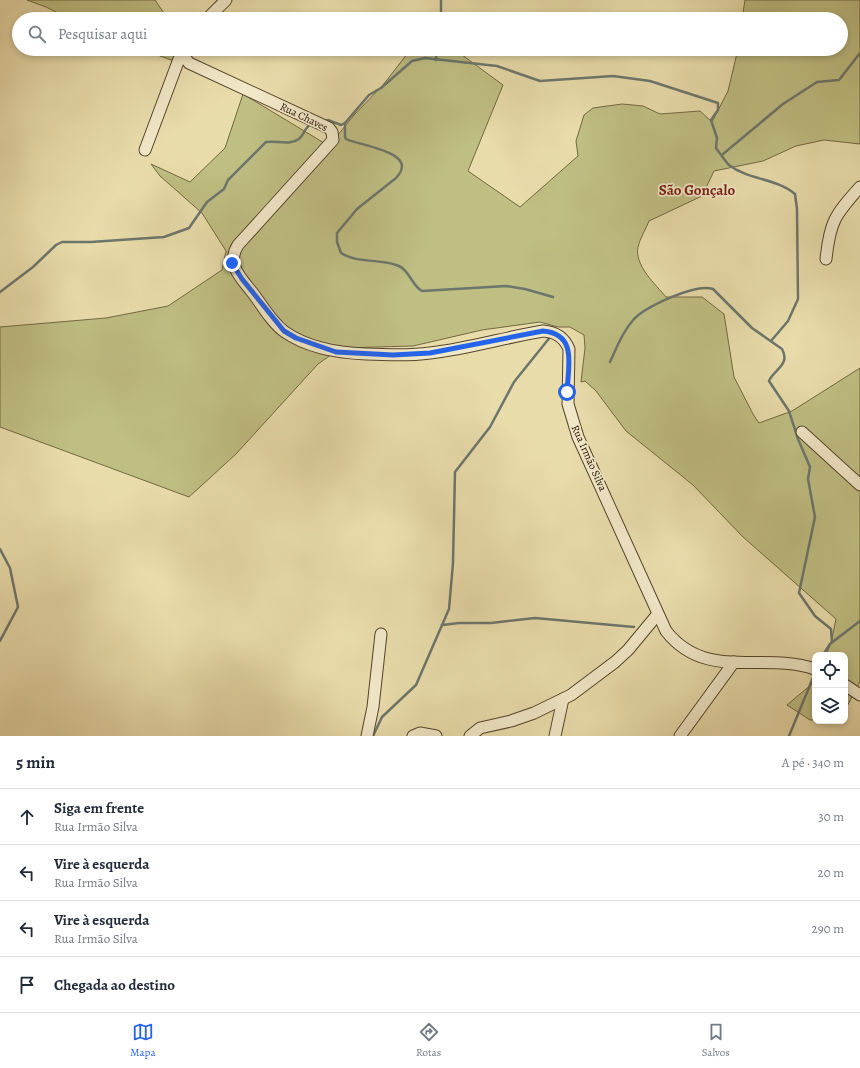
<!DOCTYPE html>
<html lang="pt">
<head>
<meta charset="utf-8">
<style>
	:root { --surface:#fff; --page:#f2f2f3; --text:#1f2937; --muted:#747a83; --line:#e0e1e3; --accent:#2563eb }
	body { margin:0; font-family:Alegreya,serif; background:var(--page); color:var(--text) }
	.controls { position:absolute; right:12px; bottom:12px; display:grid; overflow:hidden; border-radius:8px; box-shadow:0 2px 6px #0003 }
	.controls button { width:36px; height:36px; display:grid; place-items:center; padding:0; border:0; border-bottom:1px solid var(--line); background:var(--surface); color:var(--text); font:20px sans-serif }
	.stop { position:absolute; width:12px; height:12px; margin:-9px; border:3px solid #2563eb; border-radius:50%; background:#fff }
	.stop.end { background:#2563eb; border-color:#fff; box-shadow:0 1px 4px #0008 }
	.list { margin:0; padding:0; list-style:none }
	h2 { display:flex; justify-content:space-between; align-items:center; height:52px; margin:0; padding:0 16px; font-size:17px }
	h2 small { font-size:13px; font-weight:400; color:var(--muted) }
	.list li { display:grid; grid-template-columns:26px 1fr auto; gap:12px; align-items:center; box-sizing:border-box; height:56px; padding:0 16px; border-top:1px solid var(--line) }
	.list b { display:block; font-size:15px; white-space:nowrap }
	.list p { margin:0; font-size:13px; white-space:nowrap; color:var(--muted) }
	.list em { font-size:13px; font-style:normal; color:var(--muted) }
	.icon { flex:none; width:22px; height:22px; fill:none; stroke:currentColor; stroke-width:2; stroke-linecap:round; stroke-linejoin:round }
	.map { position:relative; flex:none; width:860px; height:736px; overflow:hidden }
	.search { position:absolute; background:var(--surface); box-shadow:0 2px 6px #0003; left:12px; right:12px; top:12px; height:44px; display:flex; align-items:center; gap:10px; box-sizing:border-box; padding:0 14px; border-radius:22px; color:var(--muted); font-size:15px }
	.sheet { height:276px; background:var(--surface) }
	nav { display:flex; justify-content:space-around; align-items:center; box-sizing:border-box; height:56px; border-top:1px solid var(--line); background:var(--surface); font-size:11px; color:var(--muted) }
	nav a { display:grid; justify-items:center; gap:2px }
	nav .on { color:var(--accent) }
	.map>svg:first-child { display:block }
	.green { fill:#bfbe83; stroke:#726842 }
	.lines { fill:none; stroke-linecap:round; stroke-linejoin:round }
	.stream { stroke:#6c766c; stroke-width:2.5 }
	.minor-casing { stroke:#55442b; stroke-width:13 }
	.minor { stroke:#f1e8c8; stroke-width:11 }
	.route { stroke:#2563eb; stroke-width:5 }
	.labels { text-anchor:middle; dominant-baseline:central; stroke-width:3.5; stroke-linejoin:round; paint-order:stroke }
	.street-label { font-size:11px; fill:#241200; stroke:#f1e8c8 }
	.district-label { font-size:15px; font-weight:bold; fill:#7a1f14; stroke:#f1e8c8 }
</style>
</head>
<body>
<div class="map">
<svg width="860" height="736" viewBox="0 0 860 736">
	<rect width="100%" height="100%" fill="#e9dcab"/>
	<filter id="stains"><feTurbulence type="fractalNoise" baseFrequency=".005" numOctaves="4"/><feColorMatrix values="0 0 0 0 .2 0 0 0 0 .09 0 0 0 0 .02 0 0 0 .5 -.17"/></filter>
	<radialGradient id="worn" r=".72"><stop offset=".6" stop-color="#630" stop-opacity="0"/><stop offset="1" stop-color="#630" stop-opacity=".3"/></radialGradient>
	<g class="green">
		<polygon points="27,0 155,0 168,19 70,19 46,7"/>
		<path d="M745 0H860V144L824 140 796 146 763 161 714 171 702 196 649 221C646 229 640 238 638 247 634 265 656 285 666 297H702L724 314 734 377 753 414 759 423 792 411 860 368V682L845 710V655H826L831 643 836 619 743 537 693 485 626 431 596 391 585 381 581 382 585 348 584 335 570 327H558L540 322 482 330 413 346 341 348 318 364 236 454 189 497 0 427V327L106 318 168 306 222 270 226 251 202 213 160 176 151 164 190 182 225 148 243 94 329 146 354 115 383 85 411 49H454L503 85 468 171 520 207 578 156 576 141 584 115 593 108 622 104 643 106 660 114 700 111 712 122 728 91 738 49H841V19H742Z"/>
		<polygon points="141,49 176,49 174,61"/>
		<polygon points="815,679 815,720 810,720 787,705 812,684"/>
	</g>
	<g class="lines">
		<g class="stream">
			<polyline points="441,19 441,0"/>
			<polyline points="436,60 437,49"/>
			<path d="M324 121 328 120 341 125 345 123 369 95 381 88 412 61 425 58 497 66 540 81 613 76 650 81 718 103V110L711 120 717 138 716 148C719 152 726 162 729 165 748 180 776 178 795 194L797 209 798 299 788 321 771 341"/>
			<path d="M345 123V137L346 139C360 146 421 152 396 178L357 209 337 233V242L341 253C358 264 381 258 399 266 410 271 412 286 422 291L506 286 525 289 553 297"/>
			<polyline points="723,154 783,104 817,82 839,80 860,53"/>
			<path d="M0 292 33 267 56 245 62 242H91L164 237 189 228 207 202 224 189 228 180 266 142C276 140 289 146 299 139 304 135 305 127 311 124"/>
			<path d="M610 362C617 347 623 331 634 319 647 306 696 283 713 289L752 328 782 349C791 365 773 370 769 381L789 411 798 439 810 467 808 479 815 517 799 593 815 616 831 629 832 642"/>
			<polyline points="0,549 10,568 18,607 0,641"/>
			<polyline points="442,625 459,623 491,623 535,618 634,627"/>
			<polyline points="823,655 830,644 860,621"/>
			<polyline points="373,736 382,717 416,685 449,609 453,563 455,472 490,427 514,382 551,336"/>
			<polyline points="789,736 815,673"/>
		</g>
		<defs>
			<g id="minor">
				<polyline points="207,19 226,0"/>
				<path d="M183 49V55L189 63 329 128 332 132 333 140 238 245C226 264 240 277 252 292 262 305 272 323 285 332 308 348 339 353 366 354 387 355 409 356 430 353 468 349 506 337 543 331 556 332 564 337 569 349L568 404 578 437 666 631C706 682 763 651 815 669"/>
				<polyline points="145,150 182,51"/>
				<path d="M826 259C830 221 835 215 860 187"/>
				<polyline points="802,432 860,485"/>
				<polyline points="845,685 860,695"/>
				<polyline points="367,736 373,707 381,634"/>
				<polyline points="413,736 420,733 436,736"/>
				<polyline points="470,736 480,728 511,721 534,713 571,695 615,662 628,650 657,615"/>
				<polyline points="555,736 563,699"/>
				<polyline points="680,736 734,662"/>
			</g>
		</defs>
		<use href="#minor" class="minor-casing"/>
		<use href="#minor" class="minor"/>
	</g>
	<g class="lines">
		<path class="route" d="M232 263 242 279 284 331 296 338 336 352 393 355 430 353 543 331C578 334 568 367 567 392"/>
	</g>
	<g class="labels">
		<g class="street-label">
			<text transform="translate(304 117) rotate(26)">Rua Chaves</text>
			<text transform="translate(589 458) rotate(66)">Rua Irmão Silva</text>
		</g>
		<g class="district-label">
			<text x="697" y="190">São Gonçalo</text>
		</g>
	</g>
	<rect width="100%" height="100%" filter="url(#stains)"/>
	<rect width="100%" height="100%" fill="url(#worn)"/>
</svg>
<div class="controls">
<button><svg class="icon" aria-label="locate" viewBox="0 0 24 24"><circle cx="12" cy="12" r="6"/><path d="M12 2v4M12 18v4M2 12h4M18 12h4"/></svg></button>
<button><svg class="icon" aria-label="layers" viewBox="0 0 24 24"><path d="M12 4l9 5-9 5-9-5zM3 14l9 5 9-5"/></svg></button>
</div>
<div class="stop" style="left:567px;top:392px"></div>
<div class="stop end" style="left:232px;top:263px"></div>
<div class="search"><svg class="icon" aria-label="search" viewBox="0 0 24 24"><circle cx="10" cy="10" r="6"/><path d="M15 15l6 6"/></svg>Pesquisar aqui</div>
</div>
<section class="sheet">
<h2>5 min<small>A pé · 340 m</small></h2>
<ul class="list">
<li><svg class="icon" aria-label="ahead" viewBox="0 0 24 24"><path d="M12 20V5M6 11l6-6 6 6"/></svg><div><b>Siga em frente</b><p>Rua Irmão Silva</p></div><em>30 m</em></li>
<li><svg class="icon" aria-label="left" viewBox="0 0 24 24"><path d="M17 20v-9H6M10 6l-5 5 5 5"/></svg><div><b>Vire à esquerda</b><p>Rua Irmão Silva</p></div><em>20 m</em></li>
<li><svg class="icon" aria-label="left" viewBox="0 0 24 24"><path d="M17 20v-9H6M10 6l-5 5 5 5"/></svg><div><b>Vire à esquerda</b><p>Rua Irmão Silva</p></div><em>290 m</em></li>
<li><svg class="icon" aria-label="arrive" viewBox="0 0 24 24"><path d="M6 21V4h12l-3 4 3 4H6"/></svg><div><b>Chegada ao destino</b></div></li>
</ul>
</section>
<nav>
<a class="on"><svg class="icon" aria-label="map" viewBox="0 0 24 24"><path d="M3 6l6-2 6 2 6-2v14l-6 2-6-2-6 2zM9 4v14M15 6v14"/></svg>Mapa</a>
<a><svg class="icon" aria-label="directions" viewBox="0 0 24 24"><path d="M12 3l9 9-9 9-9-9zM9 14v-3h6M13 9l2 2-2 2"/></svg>Rotas</a>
<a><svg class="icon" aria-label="saved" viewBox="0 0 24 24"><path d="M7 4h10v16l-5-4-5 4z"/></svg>Salvos</a>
</nav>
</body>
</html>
